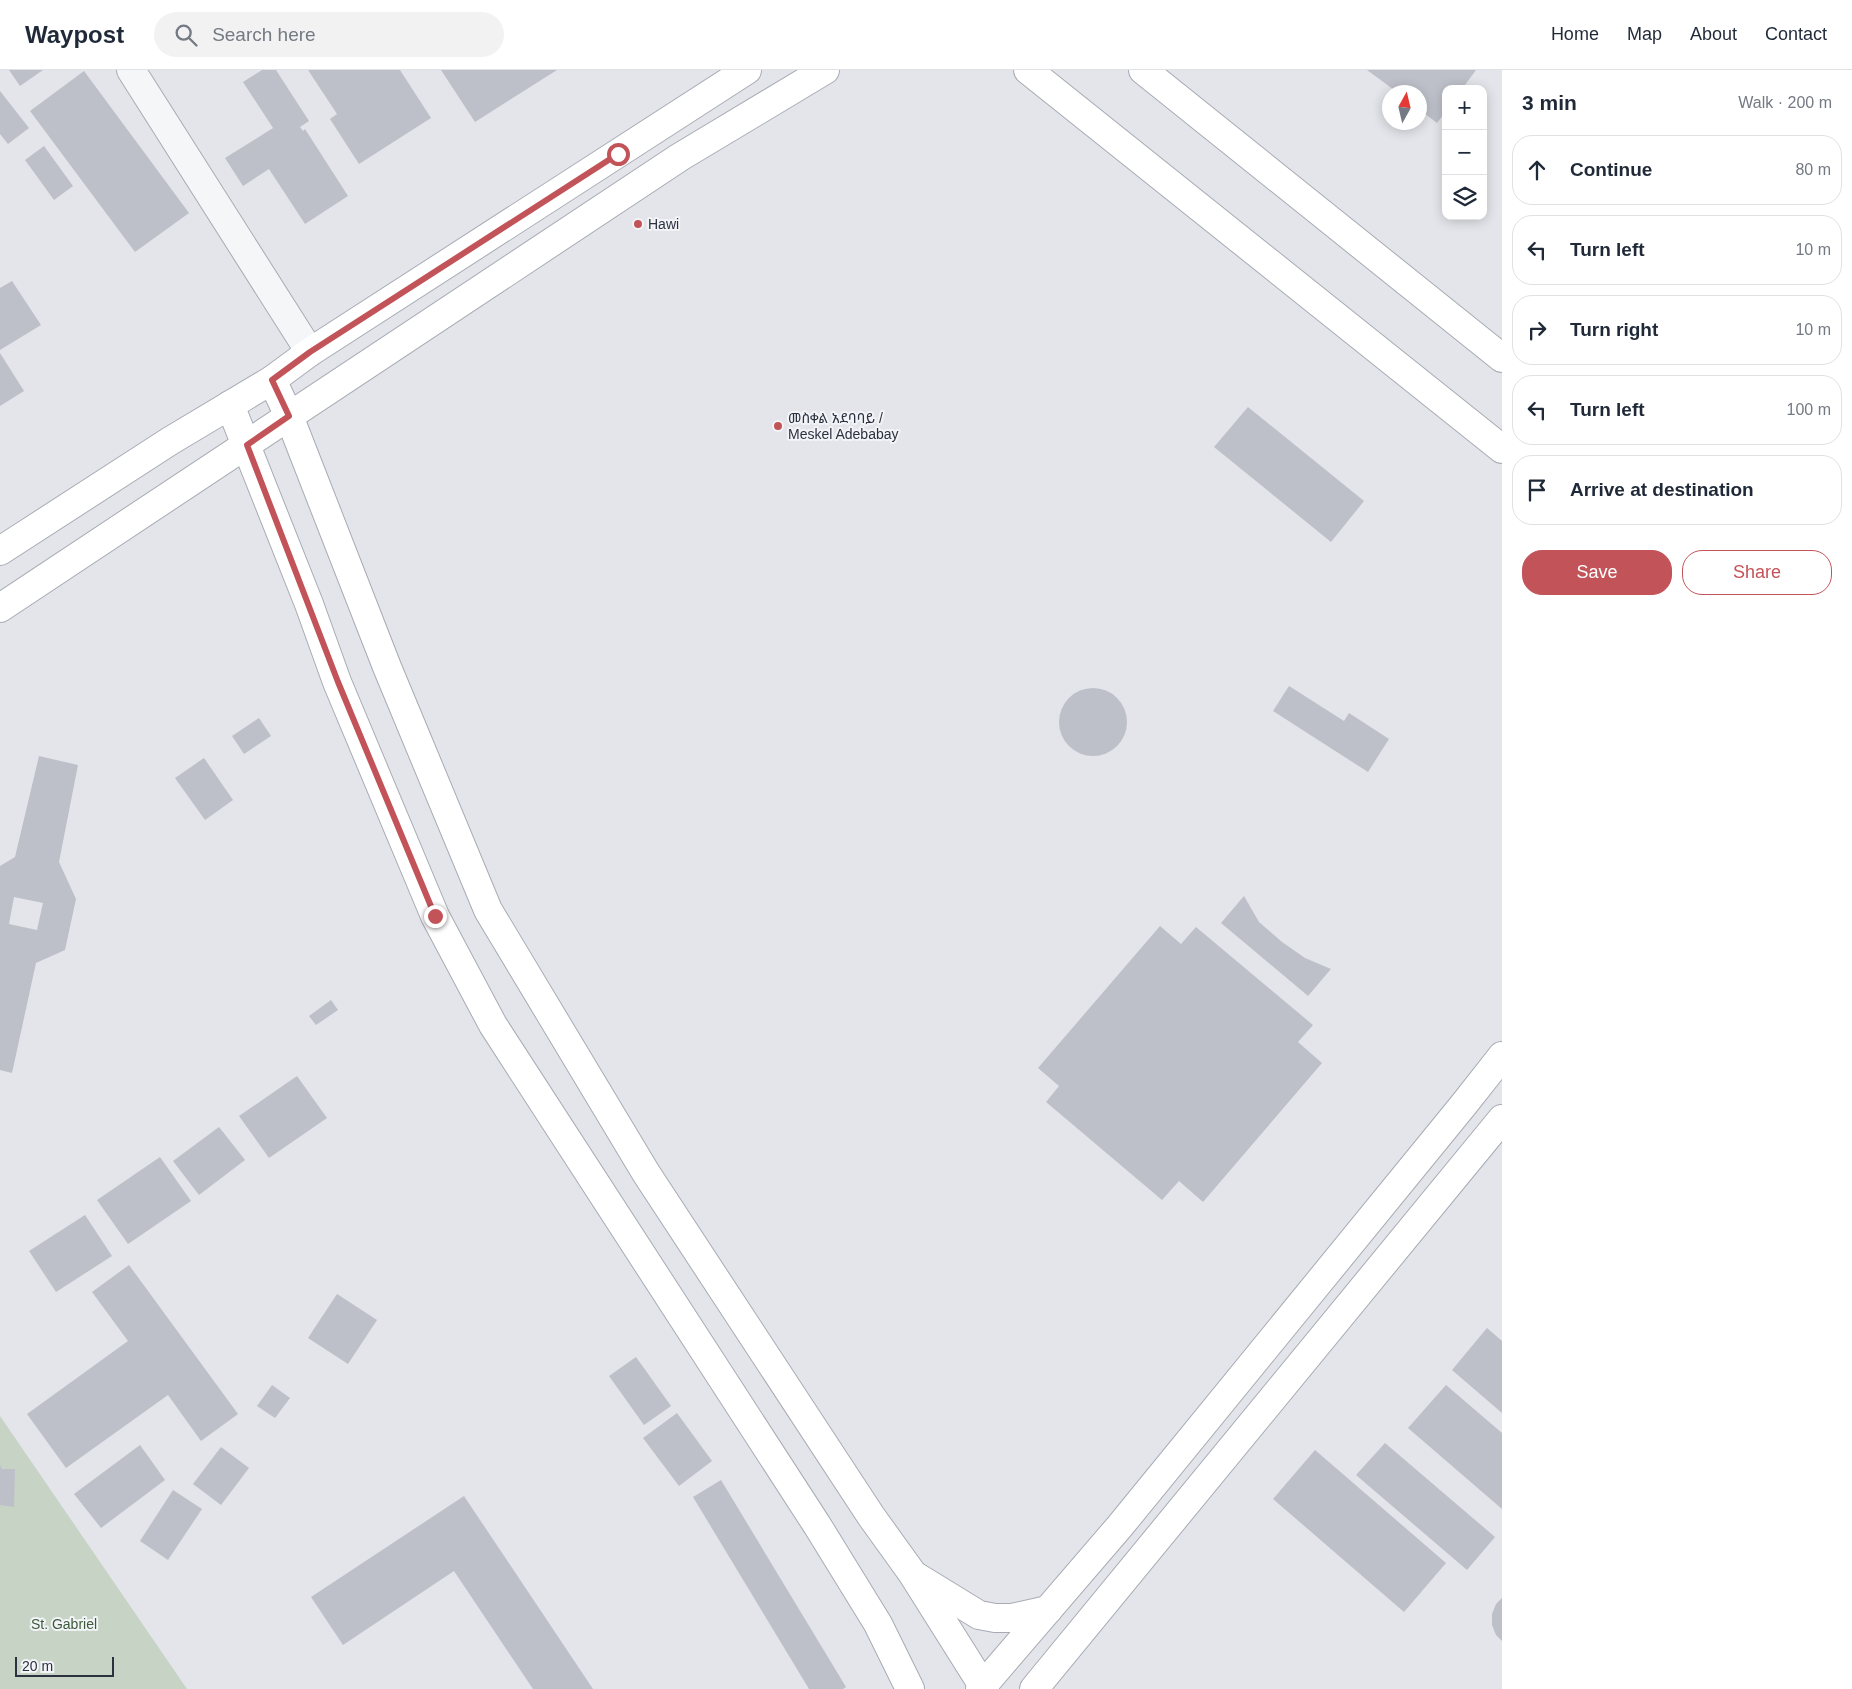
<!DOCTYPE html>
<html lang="en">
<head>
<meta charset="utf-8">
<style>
	:root { --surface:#fff; --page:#f2f2f3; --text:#1f2937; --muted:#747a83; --line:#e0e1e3; --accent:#c25459 }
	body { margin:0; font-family:Arial,"Noto Sans Ethiopic",sans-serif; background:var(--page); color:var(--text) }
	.controls { position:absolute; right:15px; top:15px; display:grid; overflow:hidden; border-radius:10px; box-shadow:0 2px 12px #0003 }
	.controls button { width:45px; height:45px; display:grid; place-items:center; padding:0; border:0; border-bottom:1px solid var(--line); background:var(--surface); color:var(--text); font:25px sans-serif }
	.compass { position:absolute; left:1382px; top:15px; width:45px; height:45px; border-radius:50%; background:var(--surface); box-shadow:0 2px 12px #0003; rotate:8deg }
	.scale { position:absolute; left:15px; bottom:12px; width:99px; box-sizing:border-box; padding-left:5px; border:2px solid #2c3140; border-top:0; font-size:14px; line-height:18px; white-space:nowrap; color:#2c3140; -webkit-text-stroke:4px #f2f4f7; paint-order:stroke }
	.stop { position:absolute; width:15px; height:15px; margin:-11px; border:4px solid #c25459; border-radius:50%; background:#fff }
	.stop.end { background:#c25459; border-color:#fff; box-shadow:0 1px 5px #0008 }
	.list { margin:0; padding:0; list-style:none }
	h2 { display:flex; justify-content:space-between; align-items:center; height:65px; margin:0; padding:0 20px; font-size:21px }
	h2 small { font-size:16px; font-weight:400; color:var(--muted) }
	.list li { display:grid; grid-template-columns:32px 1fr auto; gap:15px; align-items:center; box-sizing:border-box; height:70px; margin:0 10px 10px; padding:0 10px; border:1px solid var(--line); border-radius:20px }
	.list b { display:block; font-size:19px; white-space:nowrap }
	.list em { font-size:16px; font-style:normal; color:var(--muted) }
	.actions { display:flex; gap:10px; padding:15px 20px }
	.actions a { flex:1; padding:11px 0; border:1px solid var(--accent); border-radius:20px; text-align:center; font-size:18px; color:var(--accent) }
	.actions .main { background:var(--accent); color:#fff }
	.icon { flex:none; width:28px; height:28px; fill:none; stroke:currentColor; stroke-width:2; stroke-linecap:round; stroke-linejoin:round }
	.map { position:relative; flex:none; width:1502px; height:1619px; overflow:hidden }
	header { display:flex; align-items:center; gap:30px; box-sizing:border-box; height:70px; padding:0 25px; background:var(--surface); border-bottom:1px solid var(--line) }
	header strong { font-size:24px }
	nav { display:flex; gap:28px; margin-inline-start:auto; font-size:18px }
	.search { width:350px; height:45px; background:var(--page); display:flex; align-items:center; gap:12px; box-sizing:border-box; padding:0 18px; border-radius:28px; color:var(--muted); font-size:19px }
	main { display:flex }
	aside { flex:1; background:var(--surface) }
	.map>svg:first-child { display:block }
	.green { fill:#c7d3c5 }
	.building { fill:#bdc0c9; fill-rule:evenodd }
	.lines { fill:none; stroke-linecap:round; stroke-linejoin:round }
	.street-casing { stroke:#a8abb4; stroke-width:30 }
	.secondary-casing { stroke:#a8abb4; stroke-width:30 }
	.street { stroke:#f5f6f8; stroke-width:28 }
	.secondary { stroke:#fff; stroke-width:28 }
	.route { stroke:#c25459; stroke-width:6 }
	.poi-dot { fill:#c25459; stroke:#f2f4f7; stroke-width:2 }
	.labels { text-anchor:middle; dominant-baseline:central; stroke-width:4; stroke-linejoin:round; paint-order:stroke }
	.poi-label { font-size:14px; fill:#2c3140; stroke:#f2f4f7; text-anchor:start }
	.park-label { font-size:14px; fill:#3d5a3b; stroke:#f2f4f7 }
</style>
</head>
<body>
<header>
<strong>Waypost</strong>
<div class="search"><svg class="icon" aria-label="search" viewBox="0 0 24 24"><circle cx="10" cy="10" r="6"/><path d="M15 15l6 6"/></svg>Search here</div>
<nav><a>Home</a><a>Map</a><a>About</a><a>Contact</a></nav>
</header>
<main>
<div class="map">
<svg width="1502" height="1619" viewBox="0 0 1502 1619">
	<rect width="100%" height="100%" fill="#e3e5ea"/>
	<polygon class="green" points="0,1346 187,1619 0,1619"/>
	<g class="building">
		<polygon points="9,0 43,0 20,16"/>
		<polygon points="262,0 276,0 309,51 300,57 303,61 305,59 348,126 305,154 269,99 243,116 225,88 273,58 243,12"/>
		<polygon points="308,0 400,0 431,48 359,94 330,49 337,44"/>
		<polygon points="441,0 557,0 475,52"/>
		<polygon points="1367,0 1476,0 1462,19 1446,19 1446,41 1437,53 1420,40 1420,22 1397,22"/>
		<polygon points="84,1 189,143 135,182 30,41"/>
		<polygon points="0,21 29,58 8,74 0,64"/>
		<polygon points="44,76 73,116 54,130 25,90"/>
		<polygon points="12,211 41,255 0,280 0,218"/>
		<polygon points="0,283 24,321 0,336"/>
		<polygon points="1248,337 1364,431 1331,472 1214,377"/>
		<polygon points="1289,616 1344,651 1349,643 1389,669 1368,702 1273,641"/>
		<circle cx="1093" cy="652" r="34"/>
		<polygon points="259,648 271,666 244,684 232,666"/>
		<path d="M39 686 78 695 59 792 76 829 65 880 36 893 12 1003 0 1000V796L15 787ZM14 827 43 833 37 860 9 854Z"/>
		<polygon points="204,688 233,730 205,750 175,708"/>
		<polygon points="1244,826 1259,852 1282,872 1305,888 1331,899 1308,926 1221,853"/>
		<polygon points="1160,856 1181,874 1196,857 1313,955 1298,972 1322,993 1203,1132 1179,1111 1162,1130 1046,1032 1059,1016 1038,998"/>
		<polygon points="331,930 338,940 316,955 309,946"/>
		<polygon points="297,1006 327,1048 269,1088 239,1046"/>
		<polygon points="219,1057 245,1090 199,1125 173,1091"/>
		<polygon points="160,1087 191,1131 128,1174 97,1130"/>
		<polygon points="85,1145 112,1186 56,1222 29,1181"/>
		<polygon points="129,1195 238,1344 201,1371 168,1325 66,1398 27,1344 128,1271 92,1222"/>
		<polygon points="337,1224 377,1250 348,1294 308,1268"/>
		<polygon points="1487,1258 1502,1271 1502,1343 1452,1300"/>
		<polygon points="636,1287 671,1336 644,1355 609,1306"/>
		<polygon points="272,1315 290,1328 275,1348 257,1336"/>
		<polygon points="1446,1315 1502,1363 1502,1439 1408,1358"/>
		<polygon points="677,1343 712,1391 679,1416 643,1368"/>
		<polygon points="1385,1373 1495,1467 1467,1500 1356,1405"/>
		<polygon points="140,1375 165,1410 101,1458 74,1424"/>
		<polygon points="221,1377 249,1398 221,1435 193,1414"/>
		<polygon points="1315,1380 1446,1493 1404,1542 1273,1429"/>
		<polygon points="0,1395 2,1399 15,1399 14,1437 0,1435"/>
		<polygon points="721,1410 846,1617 843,1619 809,1619 693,1427"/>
		<polygon points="173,1420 202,1439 168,1490 140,1471"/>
		<polygon points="464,1426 593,1619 533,1619 454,1501 343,1575 311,1527"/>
		<polygon points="1502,1528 1502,1571 1496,1565 1492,1555 1492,1544 1496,1534"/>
	</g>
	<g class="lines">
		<defs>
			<polyline id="street" points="131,0 310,282"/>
			<g id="secondary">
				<polyline points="1028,0 1502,379"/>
				<polyline points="1143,0 1502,288"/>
				<polyline points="272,310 289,346 387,597 488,840 646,1103 871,1446 912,1503 985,1619"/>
				<polyline points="230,335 309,534 337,612 435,846 493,955 817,1455 878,1554 910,1619"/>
				<polyline points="0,481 170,371 272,310 310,282 747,0"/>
				<polyline points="0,538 680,87 825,0"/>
				<polyline points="917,1507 979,1545 995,1548 1012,1548 1048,1540"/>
				<polyline points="980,1619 1120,1456 1465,1033 1502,986"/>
				<polyline points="1034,1619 1502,1049"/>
			</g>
		</defs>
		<use href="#street" class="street-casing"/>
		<use href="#secondary" class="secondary-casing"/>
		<use href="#street" class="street"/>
		<use href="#secondary" class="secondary"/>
	</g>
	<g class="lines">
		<polyline class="route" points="435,846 338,612 247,375 289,346 272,310 310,282 618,84"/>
	</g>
	<g class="poi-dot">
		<circle cx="638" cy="154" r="5"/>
		<circle cx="778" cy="356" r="5"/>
	</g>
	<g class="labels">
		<g class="poi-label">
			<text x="648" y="154">Hawi</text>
			<text x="788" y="348">መስቀል አደባባይ /<tspan x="788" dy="16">Meskel Adebabay</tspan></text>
		</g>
		<g class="park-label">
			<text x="64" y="1554">St. Gabriel</text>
		</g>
	</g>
</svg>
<div class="controls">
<button>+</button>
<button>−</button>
<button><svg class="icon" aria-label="layers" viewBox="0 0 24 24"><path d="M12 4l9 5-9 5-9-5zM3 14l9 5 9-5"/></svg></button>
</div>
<svg class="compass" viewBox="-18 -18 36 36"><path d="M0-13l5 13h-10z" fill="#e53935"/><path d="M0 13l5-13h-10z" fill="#747a83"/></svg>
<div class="scale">20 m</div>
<div class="stop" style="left:618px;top:84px"></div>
<div class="stop end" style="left:435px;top:846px"></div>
</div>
<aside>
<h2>3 min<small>Walk · 200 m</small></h2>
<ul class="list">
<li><svg class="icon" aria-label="ahead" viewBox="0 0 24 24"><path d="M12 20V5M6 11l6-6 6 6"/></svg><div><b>Continue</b></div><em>80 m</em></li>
<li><svg class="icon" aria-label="left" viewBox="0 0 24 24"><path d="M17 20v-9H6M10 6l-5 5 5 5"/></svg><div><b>Turn left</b></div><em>10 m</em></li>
<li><svg class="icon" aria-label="right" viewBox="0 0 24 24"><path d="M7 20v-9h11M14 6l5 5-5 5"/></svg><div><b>Turn right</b></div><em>10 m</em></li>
<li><svg class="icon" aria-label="left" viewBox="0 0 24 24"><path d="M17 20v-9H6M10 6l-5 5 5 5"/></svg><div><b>Turn left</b></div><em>100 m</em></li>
<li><svg class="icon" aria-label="arrive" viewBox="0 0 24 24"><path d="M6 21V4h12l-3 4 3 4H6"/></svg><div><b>Arrive at destination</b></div></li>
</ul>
<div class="actions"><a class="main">Save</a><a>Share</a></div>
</aside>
</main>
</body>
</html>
